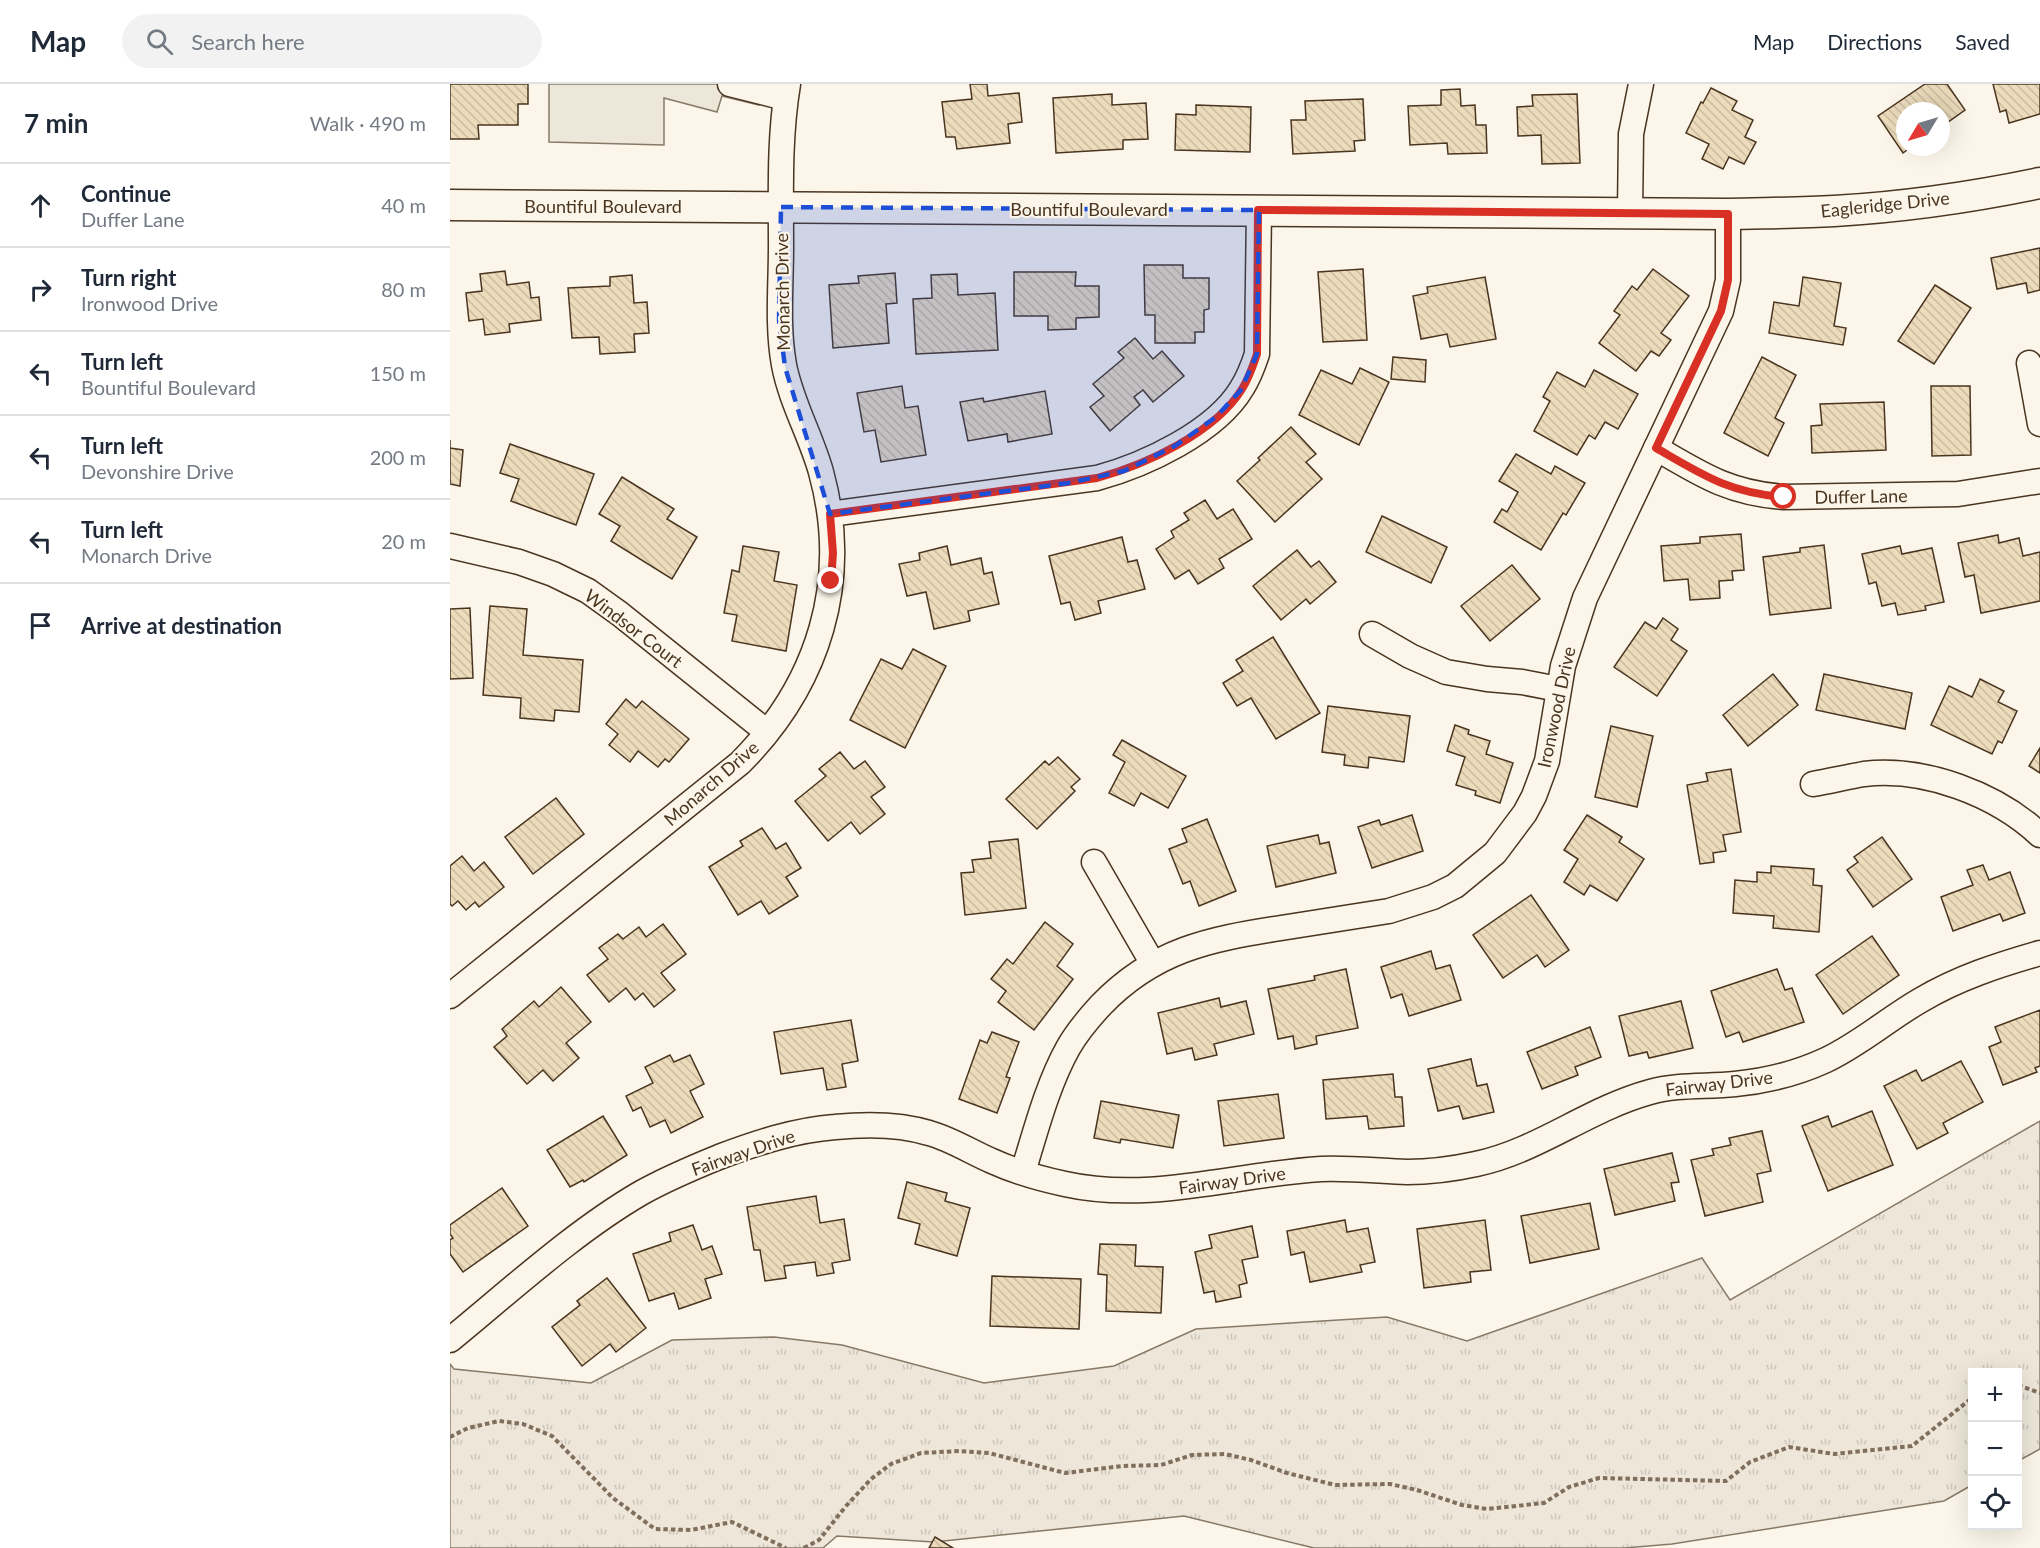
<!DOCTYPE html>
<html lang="en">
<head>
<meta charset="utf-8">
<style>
	:root { --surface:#fff; --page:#f2f2f3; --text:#1f2937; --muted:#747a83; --line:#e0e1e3 }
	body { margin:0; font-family:Lato,sans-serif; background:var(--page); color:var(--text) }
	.controls { position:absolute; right:18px; bottom:18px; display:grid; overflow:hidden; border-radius:0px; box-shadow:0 6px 24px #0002 }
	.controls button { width:54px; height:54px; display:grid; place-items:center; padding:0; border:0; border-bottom:2px solid var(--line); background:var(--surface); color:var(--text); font:30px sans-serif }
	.compass { position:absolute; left:1446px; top:18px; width:54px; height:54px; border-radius:50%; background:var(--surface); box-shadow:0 6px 24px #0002; rotate:232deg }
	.stop { position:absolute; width:18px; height:18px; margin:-14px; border:4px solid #d93025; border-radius:50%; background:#fff }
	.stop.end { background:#d93025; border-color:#fff; box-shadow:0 2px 6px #0008 }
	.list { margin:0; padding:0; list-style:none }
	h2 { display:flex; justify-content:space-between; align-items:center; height:78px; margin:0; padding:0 24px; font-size:26px }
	h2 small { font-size:20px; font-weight:400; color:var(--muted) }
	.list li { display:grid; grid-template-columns:39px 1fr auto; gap:18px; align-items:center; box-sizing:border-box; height:84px; padding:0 24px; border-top:2px solid var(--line) }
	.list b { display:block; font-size:22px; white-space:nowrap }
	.list p { margin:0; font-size:20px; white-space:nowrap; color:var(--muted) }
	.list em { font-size:20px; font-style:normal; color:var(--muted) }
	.icon { flex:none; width:33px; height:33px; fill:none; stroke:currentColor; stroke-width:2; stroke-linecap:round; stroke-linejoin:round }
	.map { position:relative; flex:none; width:1590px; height:1464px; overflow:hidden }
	header { display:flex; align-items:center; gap:36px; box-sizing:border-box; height:84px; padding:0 30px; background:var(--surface); border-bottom:2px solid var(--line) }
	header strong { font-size:28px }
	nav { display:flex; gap:33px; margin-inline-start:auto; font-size:21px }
	.search { width:420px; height:54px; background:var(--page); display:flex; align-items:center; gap:15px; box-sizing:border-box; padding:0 21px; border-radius:33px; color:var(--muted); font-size:22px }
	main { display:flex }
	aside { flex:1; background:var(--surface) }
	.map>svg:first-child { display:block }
	.grass { fill:url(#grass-tufts); stroke:#887966; stroke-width:1.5 }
	.parking { fill:#ede7d9; stroke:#887966; stroke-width:1.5 }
	.building { fill:url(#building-back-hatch); stroke:#4a3520; stroke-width:1.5 }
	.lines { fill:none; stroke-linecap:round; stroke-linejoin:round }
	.minor-casing { stroke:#4a3520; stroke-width:27 }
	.major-casing { stroke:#4a3520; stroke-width:33 }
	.path { stroke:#7f6f5c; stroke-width:4; stroke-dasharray:4.5 3; stroke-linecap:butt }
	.minor { stroke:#fbf6e9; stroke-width:24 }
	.major { stroke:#fbf6e9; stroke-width:30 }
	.route { stroke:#d93025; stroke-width:8 }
	.marked { fill:#1d4ed8; fill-opacity:0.2; stroke:#1d4ed8; stroke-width:4.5; stroke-dasharray:12 8; stroke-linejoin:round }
	.labels { text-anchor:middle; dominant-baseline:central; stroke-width:4.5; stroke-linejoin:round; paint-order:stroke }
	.street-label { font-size:18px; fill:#4a3520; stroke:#fbf6e9 }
</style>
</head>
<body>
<header>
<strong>Map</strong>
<div class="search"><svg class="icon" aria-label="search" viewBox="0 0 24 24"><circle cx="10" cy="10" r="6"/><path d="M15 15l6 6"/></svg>Search here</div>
<nav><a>Map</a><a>Directions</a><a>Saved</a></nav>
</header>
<main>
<aside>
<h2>7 min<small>Walk · 490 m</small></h2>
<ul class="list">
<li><svg class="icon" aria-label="ahead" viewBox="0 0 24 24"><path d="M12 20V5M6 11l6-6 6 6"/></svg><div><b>Continue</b><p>Duffer Lane</p></div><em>40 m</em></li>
<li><svg class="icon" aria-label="right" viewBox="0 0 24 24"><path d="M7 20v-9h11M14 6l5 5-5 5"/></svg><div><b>Turn right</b><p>Ironwood Drive</p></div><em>80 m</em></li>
<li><svg class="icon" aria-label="left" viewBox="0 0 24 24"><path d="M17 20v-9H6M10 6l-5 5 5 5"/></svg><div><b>Turn left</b><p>Bountiful Boulevard</p></div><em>150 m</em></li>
<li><svg class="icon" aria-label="left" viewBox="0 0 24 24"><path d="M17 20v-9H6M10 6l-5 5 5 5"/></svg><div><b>Turn left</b><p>Devonshire Drive</p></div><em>200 m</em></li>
<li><svg class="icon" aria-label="left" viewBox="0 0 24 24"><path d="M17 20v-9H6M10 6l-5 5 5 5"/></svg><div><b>Turn left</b><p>Monarch Drive</p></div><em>20 m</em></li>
<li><svg class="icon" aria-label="arrive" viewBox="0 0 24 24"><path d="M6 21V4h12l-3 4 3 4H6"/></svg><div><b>Arrive at destination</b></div></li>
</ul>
</aside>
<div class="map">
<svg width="1590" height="1464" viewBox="0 0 1590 1464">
	<defs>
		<pattern id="grass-tufts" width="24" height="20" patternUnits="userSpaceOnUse" patternTransform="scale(1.5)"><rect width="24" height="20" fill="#ede6d9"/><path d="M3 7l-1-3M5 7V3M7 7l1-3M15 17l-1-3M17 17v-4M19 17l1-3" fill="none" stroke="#cdc6ba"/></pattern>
		<pattern id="building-back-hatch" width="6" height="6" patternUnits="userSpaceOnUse" patternTransform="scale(1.5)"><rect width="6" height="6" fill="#ecdcbc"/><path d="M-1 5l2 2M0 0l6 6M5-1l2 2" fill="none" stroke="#ccbda1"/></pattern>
	</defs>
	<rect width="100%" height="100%" fill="#fbf6e9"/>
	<polygon class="grass" points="1590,1037 1590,1365 1568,1377 1568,1288 1522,1288 1522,1401 1494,1417 1222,1460 1175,1464 864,1464 734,1432 484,1458 387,1452 373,1464 0,1464 0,1280 4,1285 141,1299 222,1256 324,1253 392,1261 534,1299 664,1282 746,1245 937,1233 1017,1257 1252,1174 1280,1216"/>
	<polygon class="parking" points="99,0 312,0 309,21 272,12 267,28 214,14 214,61 99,58"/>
	<g class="building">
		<polygon points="0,0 78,0 78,20 68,20 68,41 28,41 29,55 0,55"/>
		<polygon points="520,0 537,0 538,12 569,9 572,38 558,40 560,59 507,65 505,53 496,53 492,18 522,15"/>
		<polygon points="1475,0 1497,0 1515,26 1491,43 1491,27 1455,27 1455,63 1461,63 1453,69 1428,32"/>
		<polygon points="1543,0 1590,0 1590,30 1559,39 1556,26 1550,28"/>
		<polygon points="1261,4 1287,17 1282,26 1303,36 1295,53 1306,58 1294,80 1279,73 1273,85 1252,75 1259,60 1236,49 1251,18 1253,19"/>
		<polygon points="1010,5 1011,22 1025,21 1026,41 1036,41 1037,69 998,70 997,59 960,61 958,22 991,21 991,6"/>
		<polygon points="662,10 662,21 696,19 698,55 673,56 673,65 606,69 603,14"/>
		<polygon points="1127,10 1130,79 1092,80 1091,51 1068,52 1067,23 1083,22 1082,11"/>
		<polygon points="913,15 915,56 904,57 905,67 843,70 841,36 856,36 855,17"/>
		<polygon points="746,21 801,23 800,68 725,66 726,30 746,31"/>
		<polygon points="1590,164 1590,206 1578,209 1576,199 1547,205 1541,174"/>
		<polygon points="694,181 733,181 733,194 759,194 759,225 754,226 754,248 745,248 745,259 705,259 705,231 695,231"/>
		<polygon points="913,185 917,256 873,258 868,188"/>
		<polygon points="1203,185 1239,212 1211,249 1221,256 1209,272 1201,267 1186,287 1149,259 1170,231 1164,227 1182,202 1187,206"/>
		<polygon points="55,187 57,201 79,198 81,214 89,213 91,236 59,240 60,248 35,251 33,235 19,237 16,209 32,207 30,190"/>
		<polygon points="564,188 626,188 625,202 649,202 649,233 626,234 626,245 598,246 598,232 564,232"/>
		<polygon points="445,189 447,219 436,220 439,259 383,264 379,201 409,199 408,192"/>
		<polygon points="507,190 508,211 545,209 548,266 466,270 463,215 482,214 481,191"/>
		<polygon points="182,191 184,219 197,218 199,249 184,250 185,268 150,270 149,253 122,254 118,204 160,202 160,193"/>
		<polygon points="1035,193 1046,255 1000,263 997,250 971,255 963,212 978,209 977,203"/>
		<polygon points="1353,193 1391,199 1384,242 1396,244 1393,261 1319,249 1324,218 1349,222"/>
		<polygon points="1485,201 1521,224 1484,280 1448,257"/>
		<polygon points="685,254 703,275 712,267 734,292 703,318 693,306 684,313 690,321 660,347 640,323 654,312 643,300 674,274 668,268"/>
		<polygon points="943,273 976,276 975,298 941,295"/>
		<polygon points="1312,273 1346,291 1325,334 1334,339 1318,372 1274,349"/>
		<polygon points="910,284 939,298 909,361 849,331 871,286 902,300"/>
		<polygon points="1144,286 1188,310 1168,345 1155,338 1145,355 1139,351 1127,371 1084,347 1100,317 1093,313 1107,288 1135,303"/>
		<polygon points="452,302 455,324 468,322 476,371 431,378 425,346 414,348 407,309"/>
		<polygon points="1481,302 1520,302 1521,371 1482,372"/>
		<polygon points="595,307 602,350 558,358 557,350 518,357 510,318 533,314 534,318"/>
		<polygon points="1434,318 1436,366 1362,369 1361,342 1372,341 1370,320"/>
		<polygon points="841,343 866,370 856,378 872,395 825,438 787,397 810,376 808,374"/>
		<polygon points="0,356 0,364 13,366 10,402 0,400"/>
		<polygon points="60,360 144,390 126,441 61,417 69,395 50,389"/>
		<polygon points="1066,370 1101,390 1105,382 1135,399 1116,431 1113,429 1091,466 1044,438 1052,425 1057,428 1068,408 1049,397"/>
		<polygon points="172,393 224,425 217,435 247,453 222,495 161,457 170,442 149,430"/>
		<polygon points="755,416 767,435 783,425 802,455 769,475 774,484 748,500 739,486 725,495 706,465 724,453 721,447 739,436 734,429"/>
		<polygon points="932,432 997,463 981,499 916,468"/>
		<polygon points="1291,450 1294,486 1282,487 1283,496 1269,497 1270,514 1240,516 1238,495 1214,497 1211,462 1250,459 1250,453"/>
		<polygon points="1548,451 1549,459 1569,454 1573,472 1590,468 1590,517 1531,529 1524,491 1515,493 1508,459"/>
		<polygon points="672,453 678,478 687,476 695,505 648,517 651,529 625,536 620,518 611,520 599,472"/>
		<polygon points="1374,461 1381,524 1320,531 1313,473 1350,468 1350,464"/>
		<polygon points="293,462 329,468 324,497 347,501 336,567 282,557 287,531 274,529 282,486 289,488"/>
		<polygon points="497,462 501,481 531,474 534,490 542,488 549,520 518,527 520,537 484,545 476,508 457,512 449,480 470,476 469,469"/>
		<polygon points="1450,462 1452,470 1482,464 1494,518 1475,522 1476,526 1448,531 1445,519 1432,522 1426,498 1419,500 1412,470"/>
		<polygon points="847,466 861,483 869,477 886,498 860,520 856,515 831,536 803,502"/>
		<polygon points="1062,481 1090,515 1040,557 1011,522"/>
		<polygon points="40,522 77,525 73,571 133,576 129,628 105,626 104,637 70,634 71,614 33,611"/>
		<polygon points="20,524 23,594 0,595 0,525"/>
		<polygon points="1213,534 1228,545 1221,556 1237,567 1207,612 1164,583 1195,538 1206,545"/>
		<polygon points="823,553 870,629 826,655 801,614 787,622 773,599 793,587 786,576"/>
		<polygon points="463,565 496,582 455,664 400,636 431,575 452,585"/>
		<polygon points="1323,590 1348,621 1298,662 1273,631"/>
		<polygon points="1374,590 1462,609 1455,645 1366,626"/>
		<polygon points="1530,595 1554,607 1548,618 1567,627 1552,659 1548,657 1542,670 1481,641 1499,602 1522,613"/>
		<polygon points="176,615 186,624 192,617 239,655 219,678 215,675 208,683 188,667 180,678 159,661 168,650 156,640"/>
		<polygon points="878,622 960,632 954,678 919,673 918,684 894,681 895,671 872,668"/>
		<polygon points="1005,641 1019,646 1018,650 1040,657 1036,670 1063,679 1050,719 1025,711 1026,707 1006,701 1015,673 997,667"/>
		<polygon points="1161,642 1203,652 1187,723 1145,713"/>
		<polygon points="672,656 736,692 718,724 691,709 684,722 659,709 675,678 663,671"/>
		<polygon points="1590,664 1590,689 1579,682"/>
		<polygon points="390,668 404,685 415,677 435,703 421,713 435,730 410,750 401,738 378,757 345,717 376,692 369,685"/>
		<polygon points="608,673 630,695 621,703 625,707 587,745 556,715 595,677 599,681"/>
		<polygon points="1281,685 1291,748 1273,751 1276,767 1263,769 1264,778 1250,780 1237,701 1258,697 1256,689"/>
		<polygon points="106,714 134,750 83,790 55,753"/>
		<polygon points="962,731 973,767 922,784 908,743 929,736 931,741"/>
		<polygon points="1137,731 1172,753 1169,758 1194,775 1167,817 1140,801 1134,811 1114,798 1128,775 1114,766"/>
		<polygon points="757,735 786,807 749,822 740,797 733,800 719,765 737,758 732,745"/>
		<polygon points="312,744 326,765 336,759 351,784 336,793 348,812 319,830 311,817 288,831 259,783 293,762 290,757"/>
		<polygon points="868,751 870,760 879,758 886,789 826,803 817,762"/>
		<polygon points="1432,753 1462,795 1423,823 1397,786 1408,778 1404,773"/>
		<polygon points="568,755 576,824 515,831 511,789 524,788 522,776 541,774 539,758"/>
		<polygon points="12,772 24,787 34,778 54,803 29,823 25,818 16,826 8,817 2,822 0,820 0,782"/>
		<polygon points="1533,781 1539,796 1560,788 1575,829 1553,837 1550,830 1503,847 1491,813 1523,801 1517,786"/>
		<polygon points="1321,782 1364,785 1363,801 1372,802 1369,848 1323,844 1324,832 1283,829 1285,796 1307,798 1307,788 1321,789"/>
		<polygon points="1081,811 1119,866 1095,883 1087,871 1053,894 1023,851"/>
		<polygon points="595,838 623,860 607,882 623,895 584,946 548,918 556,907 541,895 557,875 563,880"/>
		<polygon points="213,840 236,870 211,889 225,906 204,923 193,909 185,916 176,904 159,918 137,891 158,875 149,864 168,850 173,855 189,843 196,853"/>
		<polygon points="1422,852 1449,891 1393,930 1366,891"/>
		<polygon points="981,867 986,885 1000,881 1011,916 959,932 952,910 941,914 931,883"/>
		<polygon points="896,885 908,944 866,952 867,960 845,965 843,952 828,955 818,905 865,896 864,892"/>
		<polygon points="1327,885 1335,906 1342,904 1354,938 1293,958 1289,948 1276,953 1261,907"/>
		<polygon points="111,903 141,938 116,959 129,974 103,997 93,986 77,1000 44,963 57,952 52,945 84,917 89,923"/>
		<polygon points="769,914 771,923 796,917 804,950 764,960 767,971 745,976 742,964 717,970 708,929"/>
		<polygon points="1231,917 1243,964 1199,974 1197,968 1179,972 1169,932"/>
		<polygon points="1590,926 1590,982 1585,984 1587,988 1553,1001 1539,963 1551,958 1545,943"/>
		<polygon points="401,936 408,977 392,980 396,1003 377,1006 373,984 331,990 324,948"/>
		<polygon points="1140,943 1151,973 1125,983 1128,991 1092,1005 1077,968"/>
		<polygon points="542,948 569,958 556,993 560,994 547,1029 509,1015 530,956 537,959"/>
		<polygon points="220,971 224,978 240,971 254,1000 240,1007 253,1033 221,1049 215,1036 200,1043 191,1023 183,1027 176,1012 203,999 195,983"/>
		<polygon points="1021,975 1027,1002 1037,1000 1044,1028 1013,1035 1009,1022 988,1027 978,985"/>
		<polygon points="1511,977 1533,1018 1493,1039 1498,1049 1467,1065 1434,1002 1466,986 1472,997"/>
		<polygon points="943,990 945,1013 952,1013 954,1042 919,1045 917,1032 876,1035 873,996"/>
		<polygon points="828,1010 834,1054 774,1062 768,1017"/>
		<polygon points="651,1017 729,1031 723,1064 671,1055 670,1059 644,1054"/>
		<polygon points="1422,1027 1443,1081 1378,1107 1352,1042 1378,1032 1382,1043"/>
		<polygon points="153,1032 177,1071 134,1098 133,1096 120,1103 97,1066"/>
		<polygon points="1312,1047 1321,1087 1307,1090 1313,1118 1255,1132 1241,1076 1264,1071 1262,1065 1281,1061 1279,1054"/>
		<polygon points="1222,1069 1229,1098 1221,1099 1225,1117 1165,1131 1154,1085"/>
		<polygon points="457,1098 497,1109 495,1117 520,1124 507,1172 465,1160 470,1140 448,1134"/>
		<polygon points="52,1104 78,1142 13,1188 0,1170 0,1156 3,1154 0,1150 0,1141"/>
		<polygon points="366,1112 370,1139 394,1135 400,1176 382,1179 384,1189 367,1192 365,1178 334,1182 336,1194 315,1197 310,1166 304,1166 297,1123"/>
		<polygon points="1140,1119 1149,1165 1080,1179 1071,1132"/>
		<polygon points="895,1136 897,1148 918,1144 925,1178 910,1181 912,1188 860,1198 854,1168 841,1171 837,1147"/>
		<polygon points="1035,1136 1041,1186 1020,1188 1021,1198 974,1204 967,1145"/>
		<polygon points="243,1141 252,1166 262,1162 272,1190 255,1195 261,1214 229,1225 224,1209 199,1217 183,1170 221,1157 219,1149"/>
		<polygon points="802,1142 808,1173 792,1176 797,1199 789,1201 791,1213 766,1218 764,1207 754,1209 745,1168 762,1164 759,1151"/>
		<polygon points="650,1160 686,1161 685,1182 713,1183 711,1229 656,1227 657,1191 648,1190"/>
		<polygon points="542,1192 631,1195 629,1245 540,1242"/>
		<polygon points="157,1194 196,1244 166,1268 160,1260 132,1282 102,1243 130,1221 127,1217"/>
		<polygon points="485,1453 503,1464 479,1464"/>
	</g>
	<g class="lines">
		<defs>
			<g id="minor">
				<polyline points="280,0 335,14"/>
				<polyline points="1180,129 1181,50 1191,0"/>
				<polyline points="1579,279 1590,340"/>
				<path d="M1206 364C1252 391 1279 409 1334 413L1508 410 1590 397"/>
				<path d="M380 430 647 394C695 381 766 348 792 304 799 293 803 282 807 270L809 126"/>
				<polyline points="0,462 69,478 103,490 138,507 170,530 317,648"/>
				<polyline points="922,550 960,572 996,588 1037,595 1072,598 1108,605"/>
				<path d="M1363 700C1380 697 1397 693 1414 690 1475 683 1546 710 1590 751"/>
				<polyline points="644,778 703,880"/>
				<path d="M0 912 290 679C369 600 401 497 371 388 361 352 341 318 334 281 327 242 331 203 331 163 331 108 329 54 338 0"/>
				<path d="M573 1088C586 1046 597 1002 618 964 627 948 639 934 651 921 704 866 759 855 831 844 867 838 903 833 939 827L983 813 1005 802 1045 769 1075 729 1084 712 1097 677 1113 582 1135 514 1271 227 1278 196V130"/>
				<path d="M0 1256C60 1207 124 1148 191 1109 216 1095 242 1084 269 1073 306 1059 345 1046 385 1043 415 1040 450 1040 479 1049 501 1055 521 1068 542 1077 564 1087 591 1095 615 1100 700 1119 786 1090 871 1085 900 1084 929 1087 957 1088 980 1088 1003 1085 1026 1080 1088 1067 1138 1025 1200 1008 1228 1000 1256 1003 1285 1000 1316 997 1348 989 1376 976 1410 960 1438 935 1471 916 1508 894 1548 881 1590 869"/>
			</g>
			<path id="major" d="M0 121 1278 130C1313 129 1349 129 1384 127 1453 123 1523 113 1590 99"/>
		</defs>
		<use href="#minor" class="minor-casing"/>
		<use href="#major" class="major-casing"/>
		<g class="path">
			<polyline points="1568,1301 1590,1309"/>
			<polyline points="0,1353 18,1344 49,1337 73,1340 102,1352 163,1414 205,1445 241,1446 282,1438 336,1464"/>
			<polyline points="354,1464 369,1456 396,1422 421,1395 441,1380 471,1369 509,1367 539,1369 615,1389 672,1382 711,1381 742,1371 775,1370 801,1376 837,1389 885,1401 940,1400 967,1406 1012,1421 1037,1425 1094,1419 1119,1403 1149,1394 1276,1397 1300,1378 1339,1363 1384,1370 1462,1362 1522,1314"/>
		</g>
		<use href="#minor" class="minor"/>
		<use href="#major" class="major"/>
	</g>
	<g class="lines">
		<path class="route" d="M381 497 383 469 380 430 647 394C695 381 765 349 792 305 799 294 803 282 807 270L808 126 1278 130V196L1271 227 1206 364C1253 391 1279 409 1334 413"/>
	</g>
	<path class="marked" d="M331 123 809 126 807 270 791 306 766 333 725 362 674 387 619 399 380 430 335 283 329 236Z"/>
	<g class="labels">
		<g class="street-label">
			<text transform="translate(1435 120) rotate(-6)">Eagleridge Drive</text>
			<text x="153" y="122">Bountiful Boulevard</text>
			<text x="639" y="125">Bountiful Boulevard</text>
			<text transform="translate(332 208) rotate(-91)">Monarch Drive</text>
			<text transform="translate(1411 412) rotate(-1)">Duffer Lane</text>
			<text transform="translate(184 544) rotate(37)">Windsor Court</text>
			<text transform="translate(1106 623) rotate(-78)">Ironwood Drive</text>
			<text transform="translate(261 699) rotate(-41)">Monarch Drive</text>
			<text transform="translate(1269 999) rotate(-7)">Fairway Drive</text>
			<text transform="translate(293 1068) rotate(-19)">Fairway Drive</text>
			<text transform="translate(782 1096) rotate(-8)">Fairway Drive</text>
		</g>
	</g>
</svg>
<div class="controls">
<button>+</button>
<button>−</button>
<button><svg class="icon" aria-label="locate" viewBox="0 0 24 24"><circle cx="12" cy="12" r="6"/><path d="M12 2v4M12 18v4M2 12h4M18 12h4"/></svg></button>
</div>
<svg class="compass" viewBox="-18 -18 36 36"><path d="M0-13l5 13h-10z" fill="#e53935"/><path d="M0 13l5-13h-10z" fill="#747a83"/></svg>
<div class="stop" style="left:1334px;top:413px"></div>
<div class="stop end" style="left:381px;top:497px"></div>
</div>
</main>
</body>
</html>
